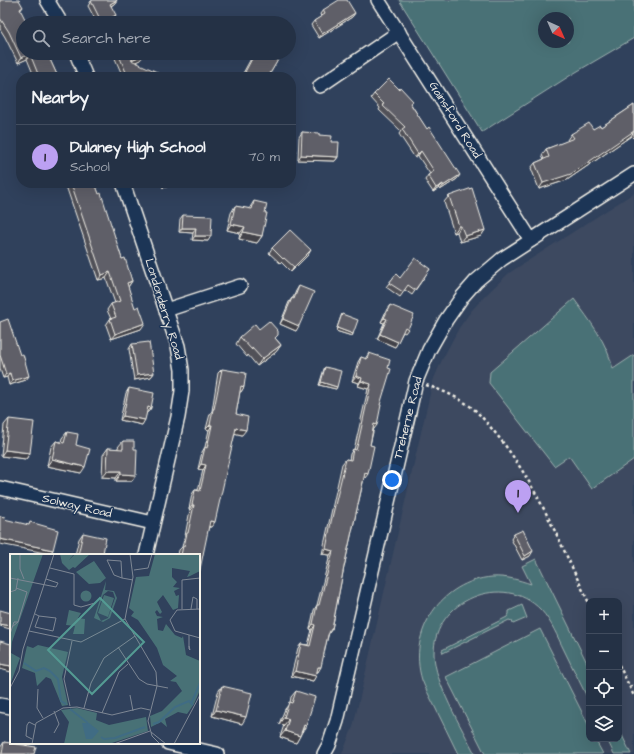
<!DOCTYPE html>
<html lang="en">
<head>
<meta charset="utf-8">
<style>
	:root { --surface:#243145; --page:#303d50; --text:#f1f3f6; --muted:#a3a9b3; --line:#414c5e; --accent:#bca0f2 }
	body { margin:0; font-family:"Architects Daughter",sans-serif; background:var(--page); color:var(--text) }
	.controls { position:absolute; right:12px; bottom:12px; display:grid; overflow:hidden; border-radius:8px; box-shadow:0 4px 16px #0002 }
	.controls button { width:36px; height:36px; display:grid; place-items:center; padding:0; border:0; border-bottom:1px solid var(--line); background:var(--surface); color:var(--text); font:20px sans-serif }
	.compass { position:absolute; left:538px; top:12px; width:36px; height:36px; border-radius:50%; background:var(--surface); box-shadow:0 4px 16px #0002; rotate:135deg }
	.you { position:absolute; left:392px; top:480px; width:14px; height:14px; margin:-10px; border:3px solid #fff; border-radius:50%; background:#1a73e8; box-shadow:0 0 0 6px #1a73e833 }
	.badge { display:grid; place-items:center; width:26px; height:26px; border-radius:50%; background:var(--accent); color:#111; font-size:13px; font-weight:700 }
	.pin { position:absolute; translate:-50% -33px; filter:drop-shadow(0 1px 2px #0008) }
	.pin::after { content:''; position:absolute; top:21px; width:14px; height:12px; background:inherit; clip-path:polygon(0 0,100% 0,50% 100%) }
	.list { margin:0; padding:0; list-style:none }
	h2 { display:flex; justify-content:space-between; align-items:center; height:52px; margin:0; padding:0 16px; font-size:17px }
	h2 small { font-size:13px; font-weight:400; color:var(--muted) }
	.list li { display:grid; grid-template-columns:26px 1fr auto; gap:12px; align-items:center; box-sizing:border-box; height:64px; padding:0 16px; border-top:1px solid var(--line) }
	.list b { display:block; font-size:15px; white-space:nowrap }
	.list p { margin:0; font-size:13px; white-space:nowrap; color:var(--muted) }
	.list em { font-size:13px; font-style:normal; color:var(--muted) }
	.icon { flex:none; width:22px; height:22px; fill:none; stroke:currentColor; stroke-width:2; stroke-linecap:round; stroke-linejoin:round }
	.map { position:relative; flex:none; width:634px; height:754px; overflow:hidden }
	.search { position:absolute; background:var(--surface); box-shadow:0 4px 16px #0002; left:16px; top:16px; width:280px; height:44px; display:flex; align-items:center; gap:10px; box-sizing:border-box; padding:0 14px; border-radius:22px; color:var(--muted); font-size:15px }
	.panel { position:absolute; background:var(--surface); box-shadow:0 4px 16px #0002; left:16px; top:72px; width:280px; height:116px; border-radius:16px }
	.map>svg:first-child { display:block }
	.built { fill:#3e4a60; fill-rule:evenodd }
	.green { fill:#487176; stroke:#9eb1af; fill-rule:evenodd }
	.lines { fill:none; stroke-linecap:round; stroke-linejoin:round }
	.minor-casing { stroke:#f4f1e8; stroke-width:16 }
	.path { stroke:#f4f1e8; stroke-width:2.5; stroke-dasharray:3 3; stroke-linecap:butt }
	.minor { stroke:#1d3557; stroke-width:13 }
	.wall { fill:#515159; stroke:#f4f1e8 }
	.shaded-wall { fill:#424249; stroke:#f4f1e8 }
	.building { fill:#5e5e68; stroke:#f4f1e8 }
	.labels { text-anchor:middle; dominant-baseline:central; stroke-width:3; stroke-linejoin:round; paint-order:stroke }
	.street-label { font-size:12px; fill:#f4f1e8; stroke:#1d3557 }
	.inset-river { fill:none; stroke:#406c84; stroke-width:2 }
	.inset-road { fill:none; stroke:#7e8794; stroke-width:1 }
	.view { fill:#549b93; fill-opacity:0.15; stroke:#549b93; stroke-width:2 }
	.inset-edge { fill:none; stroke:#f4f1e8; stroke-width:2 }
</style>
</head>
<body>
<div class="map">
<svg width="634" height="754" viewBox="0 0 634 754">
	<rect width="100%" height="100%" fill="#30415c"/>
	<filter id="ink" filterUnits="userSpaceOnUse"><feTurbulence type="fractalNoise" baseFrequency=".025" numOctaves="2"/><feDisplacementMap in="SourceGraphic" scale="8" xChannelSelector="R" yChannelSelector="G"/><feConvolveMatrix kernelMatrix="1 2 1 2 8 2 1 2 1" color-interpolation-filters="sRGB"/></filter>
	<g filter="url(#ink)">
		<path class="built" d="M634 193V754H342L353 727 423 424 433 381 442 360 459 328 472 310 488 293 509 273ZM589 601H619V739H589Z"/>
		<g class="green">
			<path d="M399 0H634V38L571 75 482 132ZM544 18H568V42H544Z"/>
			<path d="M574 299C590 321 607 342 613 369L634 355V459L592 489 569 456 554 466 489 383 490 372Z"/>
			<path d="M536 559 589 667V701C581 684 572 667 564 650 557 636 552 622 541 610 504 571 433 600 434 654 434 682 462 728 475 754H458C450 738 442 721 434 705 430 697 425 688 422 680 407 631 442 581 492 577 506 576 519 580 531 584L522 566Z"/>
			<polygon points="522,605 527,618 513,624 512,621 509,620 443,653 442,650 507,617 509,614 509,611"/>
			<polygon points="540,629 589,726 589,739 595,739 603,754 485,754 446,677"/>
			<polygon points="619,729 631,754 614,754 607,739 619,739"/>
		</g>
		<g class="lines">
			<defs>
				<g id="minor">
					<polyline points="47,0 61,23"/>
					<polyline points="378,0 531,240"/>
					<polyline points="76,53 86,77"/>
					<polyline points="320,86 399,32"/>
					<polyline points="123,183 178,346 182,370 182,391 178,417 146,555"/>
					<polyline points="166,310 240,286"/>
					<polyline points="0,488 153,523"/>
					<polyline points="0,705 11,707"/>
					<polyline points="168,743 217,754"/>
					<polyline points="324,754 329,745 337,721 409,412 416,381 429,350 446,320 462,297 476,281 502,259 634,174"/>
				</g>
			</defs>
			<use href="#minor" class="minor-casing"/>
			<g class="path">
				<path d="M426 385C444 391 460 398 475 410 484 419 493 430 501 440 539 489 562 548 589 603"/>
				<polyline points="619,665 634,696"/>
				<polyline points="630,687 634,685"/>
			</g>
			<use href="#minor" class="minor"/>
		</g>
		<g class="wall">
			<polygon points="0,0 23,7 20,11 23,23 47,53 58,77 34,76 27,59 18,63 5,37 0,29"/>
			<polygon points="117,0 114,4 111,6 113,20 107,23 97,23 88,6 91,1"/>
			<polygon points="323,10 355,13 352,17 319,38 311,25 314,21 321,17 320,14"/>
			<polygon points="109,53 143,53 140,60 135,62 159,77 123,77 114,56 111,57"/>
			<polygon points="254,53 282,53 268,77 241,77"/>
			<polygon points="374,94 411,104 457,179 440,190 439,188 433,192 425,180 428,175 430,174 418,156 415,158 399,134 401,131 379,110 380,108 371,98"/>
			<polygon points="634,105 634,137 633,138 631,136 567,180 539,189 531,168 535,163 544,159 542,155 546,149 568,141 567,140 571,134 593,129 601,127"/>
			<polygon points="302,132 319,135 331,142 338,157 335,161 298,160 299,137"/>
			<polygon points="65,183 95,183 122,259 132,281 128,287 141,329 111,339 106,325 110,319 111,319 107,310 111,304 115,303 106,278 98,280"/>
			<polygon points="161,183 178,183 163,188"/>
			<polygon points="449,196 485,230 481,236 460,242 457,232 454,233 444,202"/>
			<polygon points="254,201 265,213 262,236 257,243 239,239 240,233 227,230 231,213 235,206 249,209"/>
			<polygon points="183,215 208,241 192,240 193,233 179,232 180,219"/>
			<polygon points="272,248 308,255 291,272 281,262 280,263 269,253"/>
			<polygon points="430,269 412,295 405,290 400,297 386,287 396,274 400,278"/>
			<polygon points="299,286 296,331 280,324 289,302 292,298 293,298 296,291"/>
			<polygon points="390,305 408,329 405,333 403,332 395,347 377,339 384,323 381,322 387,309"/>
			<polygon points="342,314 353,334 352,336 336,331 341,316"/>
			<polygon points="0,322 26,380 9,385 7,377 3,378 0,369"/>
			<polygon points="259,329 276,339 281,345 276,352 257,366 248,355 247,357 236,344 240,337"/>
			<polygon points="132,344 154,373 151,377 134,380 129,349"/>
			<polygon points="369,353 388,368 370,445 365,478 364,478 344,567 332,629 329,633 318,672 317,672 313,681 291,676 298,648 301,644 308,645 312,630 310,629 314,610 317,605 330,555 322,554 342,464 346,459 349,460 350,454 353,449 354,450 368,389 358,386 359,383 352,381 358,362 361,357 365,359"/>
			<polygon points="325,367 336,389 319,385 324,369"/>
			<polygon points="222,369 244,387 241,392 240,391 236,414 242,435 235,433 211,527 209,527 199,555 178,555 179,550 182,547 184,538 185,536 190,510 189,509 192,494 195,490 198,490 203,470 198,469 202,452 205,447 209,430 206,429 210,414 212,411 218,373"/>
			<polygon points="129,388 151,408 148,412 147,412 142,425 120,420 126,393"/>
			<polygon points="9,419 30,453 26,459 1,456 4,425"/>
			<polygon points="67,432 76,445 81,473 47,466 51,447 56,441 61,442 62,438"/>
			<polygon points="123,441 132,481 116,481 116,478 102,477 103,455 108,448 118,449 118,447"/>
			<polygon points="83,533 103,553 110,555 75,555 79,539"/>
			<polygon points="514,534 530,556 522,560 511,539"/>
			<polygon points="222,686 242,724 212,716 218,692"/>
			<polygon points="296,691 302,732 296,743 280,737 284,725 279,724 285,709 290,703 291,697"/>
			<polygon points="4,742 34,754 0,754 0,748"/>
		</g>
		<g class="shaded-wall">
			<polygon points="117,0 114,4 107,8 110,4"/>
			<polygon points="355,13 352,17 319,38 322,34"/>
			<polygon points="116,15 113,20 107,23 102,23"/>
			<polygon points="114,53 116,53 114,56 111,57"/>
			<polygon points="30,54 27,59 18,63 21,58"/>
			<polygon points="144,55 140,60 128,65 131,60"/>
			<polygon points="634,131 631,136 567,180 539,189 543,183"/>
			<polygon points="421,151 418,156 415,158 418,154"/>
			<polygon points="301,155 338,157 335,161 298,160"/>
			<polygon points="460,175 457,179 440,190 443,186"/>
			<polygon points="166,183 178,183 163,188"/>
			<polygon points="443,184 439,188 433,192 436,188"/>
			<polygon points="231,224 245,227 240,233 227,230"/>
			<polygon points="459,226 461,226 457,232 454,233"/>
			<polygon points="182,228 196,228 193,233 179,232"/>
			<polygon points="485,230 481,236 460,242 465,236"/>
			<polygon points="243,232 262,236 257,243 239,239"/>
			<polygon points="195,236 211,236 208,241 192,240"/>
			<polygon points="311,250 308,255 291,272 294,267"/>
			<polygon points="110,272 106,278 98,280 102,275"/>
			<polygon points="132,281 128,287 123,289 127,283"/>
			<polygon points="384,318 387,319 384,323 381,322"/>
			<polygon points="283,319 299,326 296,331 280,324"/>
			<polygon points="145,323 141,329 111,339 115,334"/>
			<polygon points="337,328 353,334 352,336 336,331"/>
			<polygon points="380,334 398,342 395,347 377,339"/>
			<polygon points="281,345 276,352 257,366 262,359"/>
			<polygon points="10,373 7,377 3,378 6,374"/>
			<polygon points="154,373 151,377 134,380 137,375"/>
			<polygon points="29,376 26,380 9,385 12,381"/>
			<polygon points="356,376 362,378 359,383 352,381"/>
			<polygon points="361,381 371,384 368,389 358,386"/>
			<polygon points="321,382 337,387 336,389 319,385"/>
			<polygon points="241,386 244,387 241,392 237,391"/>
			<polygon points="148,407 151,408 148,412 145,412"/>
			<polygon points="123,416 145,420 142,425 120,420"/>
			<polygon points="374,424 377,425 374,429 371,429"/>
			<polygon points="210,425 212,425 209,430 206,429"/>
			<polygon points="236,428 246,430 242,435 233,433"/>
			<polygon points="5,450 30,453 26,459 1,456"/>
			<polygon points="52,459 85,467 81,473 47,466"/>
			<polygon points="201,464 206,465 203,470 198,469"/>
			<polygon points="107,471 121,471 116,478 102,477"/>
			<polygon points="365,473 368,474 365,478 362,478"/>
			<polygon points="121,474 136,475 132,481 116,481"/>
			<polygon points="192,505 194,505 190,510 189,509"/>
			<polygon points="210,521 215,522 211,527 207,526"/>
			<polygon points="0,539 53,550 50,554 0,544"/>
			<polygon points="326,549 333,551 330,555 322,554"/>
			<polygon points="533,551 530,556 522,560 525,556"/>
			<polygon points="0,624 11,626 11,628 10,629 0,626"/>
			<polygon points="313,624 315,625 312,630 310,629"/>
			<polygon points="0,664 11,666 11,672 0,669"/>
			<polygon points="318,667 321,667 318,672 315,671"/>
			<polygon points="295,671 316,676 313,681 291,676"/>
			<polygon points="216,710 246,717 242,724 212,716"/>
			<polygon points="284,717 289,719 284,725 279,724"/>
			<polygon points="304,725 306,726 302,732"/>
			<polygon points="285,731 300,736 296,743 280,737"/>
		</g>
		<g class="building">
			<polygon points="0,0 19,0 23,7 20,9 27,23 23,23 23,53 47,53 58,77 31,77 38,74 30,54 21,58 9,32 0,18"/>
			<polygon points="93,0 117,0 110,4 116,15 102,23 91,1"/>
			<polygon points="339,0 347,0 355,13 322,34 314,21 325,14 323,10"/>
			<polygon points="118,53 143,53 144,55 131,60 157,72 159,77 128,77"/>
			<polygon points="255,53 282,53 268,77 254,77 245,72"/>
			<polygon points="389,79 399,89 400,87 413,101 410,103 427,129 429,127 460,175 443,186 443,184 436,188 428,175 434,171 421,151 418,154 402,129 405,127 382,105 384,104 374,94"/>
			<polygon points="634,105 634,131 571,174 543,183 535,163 549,157 546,149 574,138 571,134 589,123 593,129 600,125 601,127"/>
			<polygon points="302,132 319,133 319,135 332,136 331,142 339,142 338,157 301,155"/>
			<polygon points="71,183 95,183 99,194 101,193 122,259 125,258 132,281 127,283 135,308 139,306 145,323 115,334 110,319 116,317 111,304 120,301 110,272 102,275"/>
			<polygon points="472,188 485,230 465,236 461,226 459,226 449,196"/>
			<polygon points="254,201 267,204 265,213 267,213 262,236 243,232 245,227 231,224 235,206 252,209"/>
			<polygon points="183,215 212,216 211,236 195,236 196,228 182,228"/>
			<polygon points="290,230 311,250 294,267 284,258 283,259 272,248"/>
			<polygon points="415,258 430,269 415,290 408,285 403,292 389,283 396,274 400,278"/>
			<polygon points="299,286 314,292 299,326 283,319 292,298 294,299"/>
			<polygon points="390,305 414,315 408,329 405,327 398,342 380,334 387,319 384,318"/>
			<polygon points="342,314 358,320 353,334 337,328"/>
			<polygon points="8,319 20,355 23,354 29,376 12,381 10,373 6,374 0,355 0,322"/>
			<polygon points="269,321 278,331 278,335 275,338 281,345 262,359 252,348 252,350 240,337 255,324 259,329"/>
			<polygon points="149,342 154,373 137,375 132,344"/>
			<polygon points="369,353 390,360 388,368 391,369 380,405 381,405 377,425 374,424 370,445 374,446 368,474 365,473 344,567 332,629 331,629 328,635 321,667 318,667 316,676 295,671 301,644 310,646 315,625 313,624 317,605 319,605 333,551 326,549 331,522 346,459 351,460 353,449 356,450 358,443 371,384 361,381 362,378 356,376 361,357 367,359"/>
			<polygon points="325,367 341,371 337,387 321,382"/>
			<polygon points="222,369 246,373 244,387 241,386 236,414 248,417 246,430 236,428 215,522 210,521 199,574 199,555 181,555 183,546 184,546 187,533 188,533 194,505 192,505 195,490 200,491 206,465 201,464 205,447 207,448 212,425 210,425 213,409 214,409"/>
			<polygon points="129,388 154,393 151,408 148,407 145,420 123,416"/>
			<polygon points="9,419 34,422 30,453 5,450"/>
			<polygon points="67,432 78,434 76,445 90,449 85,467 52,459 56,441 64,443"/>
			<polygon points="123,441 134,441 134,449 137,449 136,475 121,474 121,471 107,471 108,448 123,449"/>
			<polygon points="0,516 5,517 4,519 29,525 30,522 58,530 53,550 0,539"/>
			<polygon points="523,530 533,551 525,556 514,534"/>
			<polygon points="83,533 106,538 103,553 110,555 78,555"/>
			<polygon points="0,610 11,613 11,626 0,624"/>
			<polygon points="0,641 11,644 11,666 0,664"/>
			<polygon points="222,686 252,693 246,717 216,710"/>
			<polygon points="296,691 315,697 306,726 304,725 300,736 285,731 289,719 284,717 289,702 292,703"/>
			<polygon points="4,742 36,747 34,754 2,754"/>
		</g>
	</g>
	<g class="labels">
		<g class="street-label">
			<text transform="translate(455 120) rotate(58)">Gainsford Road</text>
			<text transform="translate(164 309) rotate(73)">Londonderry Road</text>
			<text transform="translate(408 418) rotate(-76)">Treherne Road</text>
			<text transform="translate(77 506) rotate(13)">Solway Road</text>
		</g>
	</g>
	<g transform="translate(10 554)">
		<rect width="190" height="190" fill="#30415c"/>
		<path d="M0 0H33L2 88 1 99 10 104 0 131ZM50 0H64L59 6 65 0H80L65 14 63 13 59 16 52 9ZM145 0H190V17L180 22 177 23 180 17 162 14V23L167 28 163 33 170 34 164 37 166 42 169 41 168 54 163 56 153 41 147 48 152 58 150 60 147 56 145 58 147 62 153 63 147 65 148 76 153 77 156 70 165 81 172 84 173 82 176 101 190 107V136L184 150 177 160 168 158 155 165 157 173 151 168 141 173 140 162 152 157 172 137 166 128 160 127 167 122 153 111 147 94 128 66 121 62 124 58 119 54 126 23 139 22ZM84 7 96 24 90 29 79 30 66 18ZM96 27 95 36 104 37 107 44 100 64 93 68 84 64ZM98 37 103 38 105 44 98 64 91 67 87 59 93 41ZM70.5 42a5.5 5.5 0 1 1 11 0a5.5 5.5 0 1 1-11 0ZM94 41 104 44 98 63 88 59ZM59 56 71 59 68 64 75 65 74 80H63L65 72 56 71ZM28 91 58 98 52 123 58 151 52 152 41 125 36 123 27 132 25 119 12 114 17 92 23 94ZM67 154 87 159 86 166 99 171 136 163 138 177 99 190H54L59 168 51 156Z" fill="#487176" fill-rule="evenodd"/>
		<path d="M72 169H79L89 177 82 185H76Z" fill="#406c84"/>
		<path class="inset-river" d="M14 109 26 117 34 114 40 117 48 125 51 147 56 150M181 150 190 129M60 155 78 169M143 170 149 168 165 153 179 147 183 151M91 183 94 185 105 184 135 173"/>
		<path class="inset-road" d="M10 0V15L14 25M120 0 123 23 115 65 146 118 147 132 138 167 142 182 150 190M40 14 64 20V51L71 53 85 49M124 16 138 14 142 0M0 24 46 33 48 29 36 25M112 24 104 21 97 6 111 7 112 24 123 26M6 34 17 38 8 68M0 38 6 36 8 24M172 55V26L190 24M181 55 183 43 187 45V55M190 55 167 56 160 66 165 77 190 84M25 60 29 62 25 73 43 77 46 64 29 62M19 77 71 88 115 65M0 80 4 68H8L2 73M179 81V95L180 96 179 92M108 93 129 125 137 130 158 134M0 134 9 117 13 95 44 0M28 135 27 154 33 164M120 141 123 157M60 152 54 125 62 87M74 154 81 129 94 104 125 82M92 159 109 118 118 110M141 178 156 190M44 179 49 170 44 157M22 185 16 182 17 171 19 168 25 171M22 190 26 169 53 154 67 153 102 161 131 154 140 156M104 190 140 177M164 190 190 141"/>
		<path class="view" d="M90 44 134 88 82 140 38 96Z"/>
		<rect width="190" height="190" class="inset-edge"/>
	</g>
</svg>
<div class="controls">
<button>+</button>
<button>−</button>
<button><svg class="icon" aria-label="locate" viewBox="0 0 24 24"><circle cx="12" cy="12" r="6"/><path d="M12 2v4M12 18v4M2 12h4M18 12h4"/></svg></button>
<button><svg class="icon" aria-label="layers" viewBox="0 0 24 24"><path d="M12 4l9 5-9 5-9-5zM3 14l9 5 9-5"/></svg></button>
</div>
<svg class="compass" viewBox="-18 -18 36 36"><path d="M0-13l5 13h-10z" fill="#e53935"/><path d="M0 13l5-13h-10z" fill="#a3a9b3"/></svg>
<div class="you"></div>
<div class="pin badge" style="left:518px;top:513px">1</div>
<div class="search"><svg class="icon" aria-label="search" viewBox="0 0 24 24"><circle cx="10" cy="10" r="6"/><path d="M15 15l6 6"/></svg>Search here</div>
<section class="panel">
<h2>Nearby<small></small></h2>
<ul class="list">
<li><span class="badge">1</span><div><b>Dulaney High School</b><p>School</p></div><em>70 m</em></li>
</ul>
</section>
</div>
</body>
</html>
